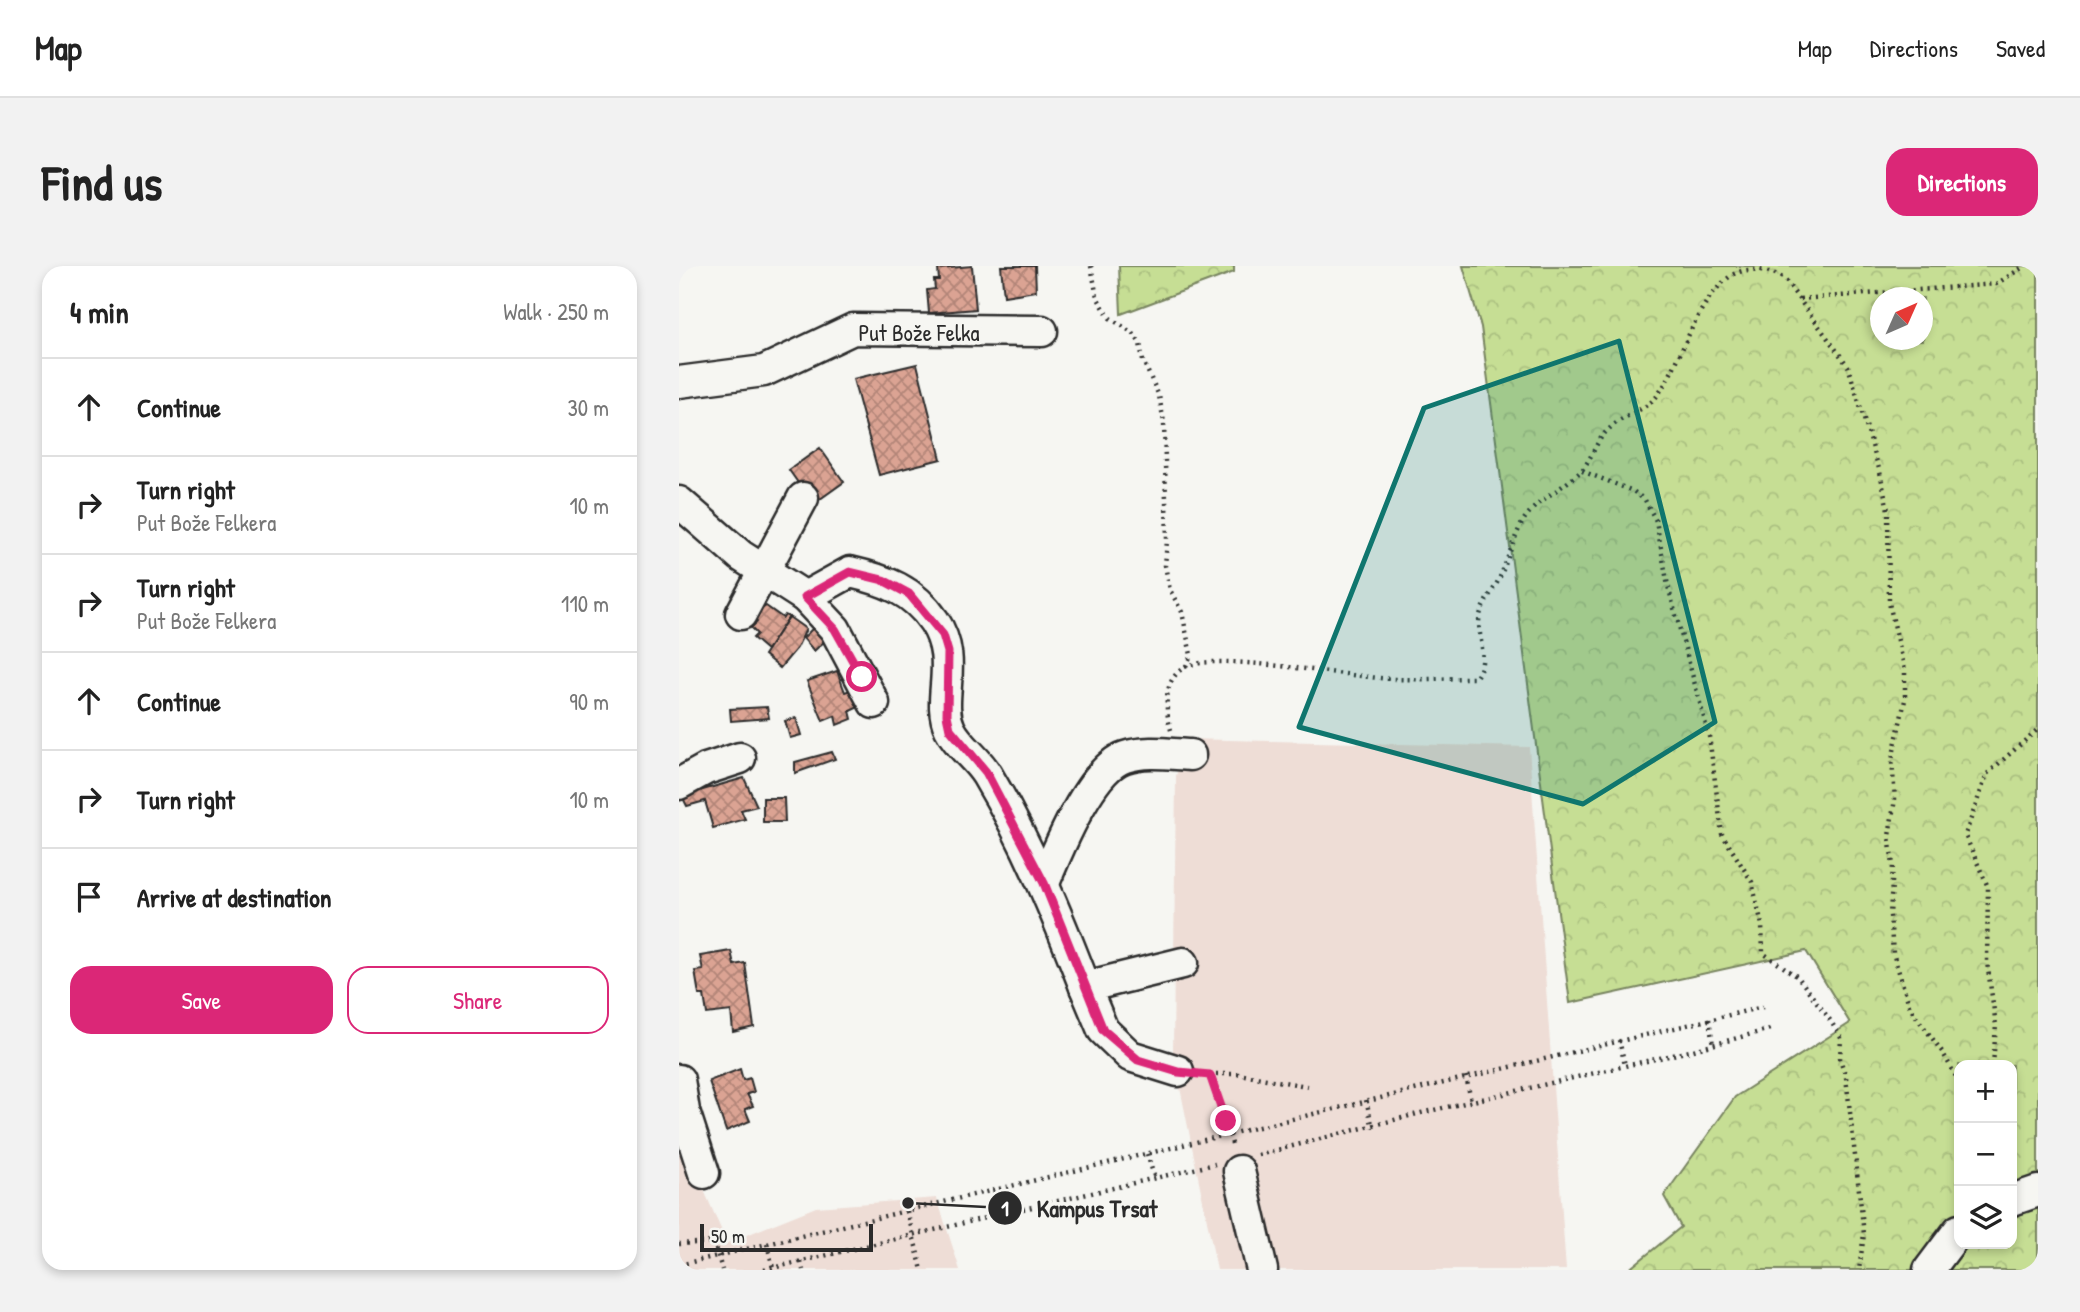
<!DOCTYPE html>
<html lang="en">
<head>
<meta charset="utf-8">
<style>
	:root { --surface:#fff; --page:#f2f2f2; --text:#222; --muted:#767676; --line:#e0e0e0; --accent:#db2777 }
	body { margin:0; font-family:"Patrick Hand",sans-serif; background:var(--page); color:var(--text) }
	.controls { position:absolute; right:21px; bottom:21px; display:grid; overflow:hidden; border-radius:14px; box-shadow:0 4px 10px #0003 }
	.controls button { width:63px; height:63px; display:grid; place-items:center; padding:0; border:0; border-bottom:2px solid var(--line); background:var(--surface); color:var(--text); font:35px sans-serif }
	.compass { position:absolute; left:1191px; top:21px; width:63px; height:63px; border-radius:50%; background:var(--surface); box-shadow:0 4px 10px #0003; rotate:45deg }
	.scale { position:absolute; left:21px; bottom:18px; width:173px; box-sizing:border-box; padding-left:7px; border:4px solid #2b2b2b; border-top:0; font-size:19px; line-height:24px; white-space:nowrap; color:#2b2b2b; -webkit-text-stroke:5px #f6f6f2; paint-order:stroke }
	.stop { position:absolute; width:21px; height:21px; margin:-16px; border:5px solid #db2777; border-radius:50%; background:#fff }
	.stop.end { background:#db2777; border-color:#fff; box-shadow:0 2px 7px #0008 }
	.list { margin:0; padding:0; list-style:none }
	h2 { display:flex; justify-content:space-between; align-items:center; height:91px; margin:0; padding:0 28px; font-size:30px }
	h2 small { font-size:23px; font-weight:400; color:var(--muted) }
	.list li { display:grid; grid-template-columns:46px 1fr auto; gap:21px; align-items:center; box-sizing:border-box; height:98px; padding:0 28px; border-top:2px solid var(--line) }
	.list b { display:block; font-size:26px; white-space:nowrap }
	.list p { margin:0; font-size:23px; white-space:nowrap; color:var(--muted) }
	.list em { font-size:23px; font-style:normal; color:var(--muted) }
	.actions { display:flex; gap:14px; padding:21px 28px }
	.actions a { flex:1; padding:16px 0; border:2px solid var(--accent); border-radius:21px; text-align:center; font-size:24px; color:var(--accent) }
	.actions .main { background:var(--accent); color:#fff }
	.icon { flex:none; width:38px; height:38px; fill:none; stroke:currentColor; stroke-width:2; stroke-linecap:round; stroke-linejoin:round }
	.map { position:relative; flex:none; width:1359px; height:1004px; overflow:hidden; border-radius:21px }
	header { display:flex; align-items:center; gap:42px; box-sizing:border-box; height:98px; padding:0 35px; background:var(--surface); border-bottom:2px solid var(--line) }
	header strong { font-size:33px }
	nav { display:flex; gap:38px; margin-inline-start:auto; font-size:24px }
	.intro { display:flex; align-items:center; justify-content:space-between; box-sizing:border-box; height:168px; padding:0 42px }
	h1 { margin:0; font-size:49px }
	.button { padding:18px 32px; border-radius:21px; background:var(--accent); color:#fff; font-size:24px; font-weight:700 }
	main { display:flex; gap:42px; padding:0 42px }
	aside { flex:1; background:var(--surface); border-radius:21px; box-shadow:0 4px 10px #0003 }
	.map>svg:first-child { display:block }
	.built { fill:#eeddd6 }
	.forest { fill:url(#forest-crowns); stroke:#788460; stroke-width:2; fill-rule:evenodd }
	.building { fill:url(#building-cross-hatch); stroke:#2b2b2b; stroke-width:2 }
	.lines { fill:none; stroke-linecap:round; stroke-linejoin:round }
	.minor-casing { stroke:#2b2b2b; stroke-width:35 }
	.path { stroke:#2b2b2b; stroke-width:4.5; stroke-dasharray:2 5; stroke-linecap:butt }
	.minor { stroke:#f6f6f2; stroke-width:30 }
	.route { stroke:#db2777; stroke-width:9 }
	.marked { fill:#0f766e; fill-opacity:0.2; stroke:#0f766e; stroke-width:5; stroke-linejoin:round }
	.labels { text-anchor:middle; dominant-baseline:central; stroke-width:7; stroke-linejoin:round; paint-order:stroke }
	.street-label { font-size:23px; fill:#2b2b2b; stroke:#f6f6f2 }
	.leader { fill:none; stroke:#2b2b2b; stroke-width:2.5 }
	.callout-dot { fill:#2b2b2b; stroke:#f6f6f2; stroke-width:2.5 }
	.mark-label { font-size:21px; text-anchor:middle; font-weight:bold; fill:#fff }
	.callout-label { font-size:24px; text-anchor:middle; font-weight:bold; fill:#2b2b2b; stroke:#f6f6f2; stroke-width:7; stroke-linejoin:round; paint-order:stroke }
</style>
</head>
<body>
<header>
<strong>Map</strong>
<nav><a>Map</a><a>Directions</a><a>Saved</a></nav>
</header>
<div class="intro"><h1>Find us</h1><a class="button">Directions</a></div>
<main>
<aside>
<h2>4 min<small>Walk · 250 m</small></h2>
<ul class="list">
<li><svg class="icon" aria-label="ahead" viewBox="0 0 24 24"><path d="M12 20V5M6 11l6-6 6 6"/></svg><div><b>Continue</b></div><em>30 m</em></li>
<li><svg class="icon" aria-label="right" viewBox="0 0 24 24"><path d="M7 20v-9h11M14 6l5 5-5 5"/></svg><div><b>Turn right</b><p>Put Bože Felkera</p></div><em>10 m</em></li>
<li><svg class="icon" aria-label="right" viewBox="0 0 24 24"><path d="M7 20v-9h11M14 6l5 5-5 5"/></svg><div><b>Turn right</b><p>Put Bože Felkera</p></div><em>110 m</em></li>
<li><svg class="icon" aria-label="ahead" viewBox="0 0 24 24"><path d="M12 20V5M6 11l6-6 6 6"/></svg><div><b>Continue</b></div><em>90 m</em></li>
<li><svg class="icon" aria-label="right" viewBox="0 0 24 24"><path d="M7 20v-9h11M14 6l5 5-5 5"/></svg><div><b>Turn right</b></div><em>10 m</em></li>
<li><svg class="icon" aria-label="arrive" viewBox="0 0 24 24"><path d="M6 21V4h12l-3 4 3 4H6"/></svg><div><b>Arrive at destination</b></div></li>
</ul>
<div class="actions"><a class="main">Save</a><a>Share</a></div>
</aside>
<div class="map">
<svg width="1359" height="1004" viewBox="0 0 1359 1004">
	<defs>
		<pattern id="forest-crowns" width="20" height="18" patternUnits="userSpaceOnUse" patternTransform="scale(1.75)"><rect width="20" height="18" fill="#c6de94"/><path d="M2 6a3 3 0 1 1 6 0M12 15a3 3 0 1 1 6 0" fill="none" stroke="#aabf80"/></pattern>
		<pattern id="building-cross-hatch" width="8" height="8" patternUnits="userSpaceOnUse" patternTransform="scale(1.75)"><rect width="8" height="8" fill="#dba393"/><path d="M0 0l8 8M0 8l8-8" fill="none" stroke="#b28578"/></pattern>
	</defs>
	<rect width="100%" height="100%" fill="#f6f6f2"/>
	<filter id="ink" filterUnits="userSpaceOnUse"><feTurbulence type="fractalNoise" baseFrequency=".0143" numOctaves="2"/><feDisplacementMap in="SourceGraphic" scale="14" xChannelSelector="R" yChannelSelector="G"/><feConvolveMatrix kernelMatrix="1 2 1 2 8 2 1 2 1" color-interpolation-filters="sRGB"/></filter>
	<g filter="url(#ink)">
		<g class="built">
			<polygon points="508,473 850,481 887,1004 538,1004 494,787 497,510"/>
			<polygon points="0,867 48,977 137,941 258,932 281,1004 0,1004"/>
		</g>
		<g class="forest">
			<polygon points="440,0 555,0 555,6 442,48"/>
			<path d="M784 0H1359V1004H949L1002 961 985 930 1056 831 1171 757 1127 685 891 737 802 61ZM1202 32H1244V74H1202ZM1280 799H1333V978H1280Z"/>
		</g>
		<g class="building">
			<polygon points="293,0 297,43 250,47 248,24 256,23 255,14 260,14 259,3"/>
			<polygon points="322,0 356,0 357,25 325,30"/>
			<polygon points="238,98 262,193 200,209 174,113"/>
			<polygon points="141,182 165,216 134,238 110,204"/>
			<polygon points="87,340 104,352 106,349 110,351 88,384 74,372 78,368 72,362 78,356 72,351"/>
			<polygon points="110,351 127,363 118,382 101,402 85,389"/>
			<polygon points="136,360 148,373 135,385 124,372"/>
			<polygon points="158,405 166,426 177,422 184,439 171,445 173,453 158,459 156,450 144,455 128,415"/>
			<polygon points="88,441 90,452 52,455 51,443"/>
			<polygon points="117,452 122,469 111,472 106,455"/>
			<polygon points="153,486 156,493 116,507 116,496"/>
			<polygon points="65,512 78,540 62,544 66,553 34,562 26,535 8,540 3,530"/>
			<polygon points="84,532 105,532 106,556 84,556"/>
			<polygon points="52,685 55,699 66,697 75,761 54,766 52,745 28,748 25,729 20,729 16,705 24,704 21,690"/>
			<polygon points="61,803 64,814 71,812 75,826 68,828 74,840 66,843 71,855 47,865 30,815"/>
		</g>
		<g class="lines">
			<defs>
				<g id="minor">
					<polyline points="0,116 85,105 174,63 363,65"/>
					<path d="M0 236 62 290 126 331 171 306C206 314 234 324 255 355 282 396 256 432 271 463 280 481 298 492 308 509 348 576 378 648 406 721L504 697"/>
					<polyline points="126,331 156,363 195,437"/>
					<polyline points="62,348 124,232"/>
					<polyline points="0,518 27,503 61,492"/>
					<path d="M365 617C378 585 412 502 446 491 467 484 490 488 511 489"/>
					<polyline points="406,721 424,764 451,790 499,805"/>
					<polyline points="0,814 5,845 25,907"/>
					<polyline points="560,905 583,1004"/>
					<polyline points="1333,934 1359,925"/>
					<polyline points="1250,1004 1280,964"/>
				</g>
			</defs>
			<use href="#minor" class="minor-casing"/>
			<g class="path">
				<polyline points="412,0 418,31 431,52 454,67 461,77 464,95 480,130 485,156 488,274 486,300 491,324 503,346 512,389 507,400"/>
				<polyline points="1121,33 1317,18 1346,0"/>
				<polyline points="903,205 954,225 966,234 977,255 989,320 1030,470 1043,568 1073,616 1083,659 1084,687 1119,711 1151,754 1162,772 1161,793 1167,811 1185,968 1180,1004"/>
				<path d="M492 464C486 444 483 414 506 401 536 385 673 412 715 413 741 414 769 412 796 412 810 395 800 375 800 356 801 339 813 328 820 313 828 296 833 277 842 259 853 236 882 224 901 206 913 194 916 175 930 163 943 150 967 144 978 130 1006 92 1013 38 1053 9 1069 0 1093 3 1106 14L1169 100 1201 206 1209 244 1210 337 1226 404V434L1213 494 1216 533 1210 570 1214 599 1211 649 1214 687 1231 742 1264 787 1280 816"/>
				<polyline points="1030,753 1034,779"/>
				<polyline points="940,774 946,799"/>
				<polyline points="1314,799 1317,759 1308,696 1309,621 1286,569 1308,508 1359,463"/>
				<polyline points="523,808 559,808 633,821"/>
				<polyline points="532,809 554,881"/>
				<polyline points="787,810 792,835"/>
				<polyline points="687,834 694,862"/>
				<polyline points="468,888 476,913"/>
				<polyline points="579,889 742,847 1011,785 1091,763"/>
				<polyline points="1280,915 1280,921"/>
				<polyline points="228,945 243,1004"/>
				<polyline points="0,978 35,976 43,1004"/>
				<polyline points="88,978 94,1002"/>
				<polyline points="122,996 124,1004"/>
				<polyline points="0,999 1084,741"/>
				<polyline points="85,1004 536,898"/>
			</g>
			<use href="#minor" class="minor"/>
		</g>
	</g>
	<g class="lines" filter="url(#ink)">
		<polyline class="route" points="183,411 156,363 126,331 171,306 204,314 230,328 264,369 269,386 268,449 271,463 307,506 365,617 424,764 459,794 499,806 531,809 547,855"/>
	</g>
	<path class="marked" d="M940 75 1036 456 904 538 620 461 745 142Z"/>
	<g class="labels">
		<g class="street-label">
			<text x="240" y="66">Put Bože Felka</text>
		</g>
	</g>
	<path class="leader" d="M229 937L326 942"/>
	<g class="callout-dot">
		<circle cx="229" cy="937" r="7"/>
		<circle cx="326" cy="942" r="18"/>
	</g>
	<g class="mark-label">
		<text x="326" y="950">1</text>
	</g>
	<g class="callout-label">
		<text x="418" y="951">Kampus Trsat</text>
	</g>
</svg>
<div class="controls">
<button>+</button>
<button>−</button>
<button><svg class="icon" aria-label="layers" viewBox="0 0 24 24"><path d="M12 4l9 5-9 5-9-5zM3 14l9 5 9-5"/></svg></button>
</div>
<svg class="compass" viewBox="-18 -18 36 36"><path d="M0-13l5 13h-10z" fill="#e53935"/><path d="M0 13l5-13h-10z" fill="#767676"/></svg>
<div class="scale">50 m</div>
<div class="stop" style="left:183px;top:411px"></div>
<div class="stop end" style="left:547px;top:855px"></div>
</div>
</main>
</body>
</html>
